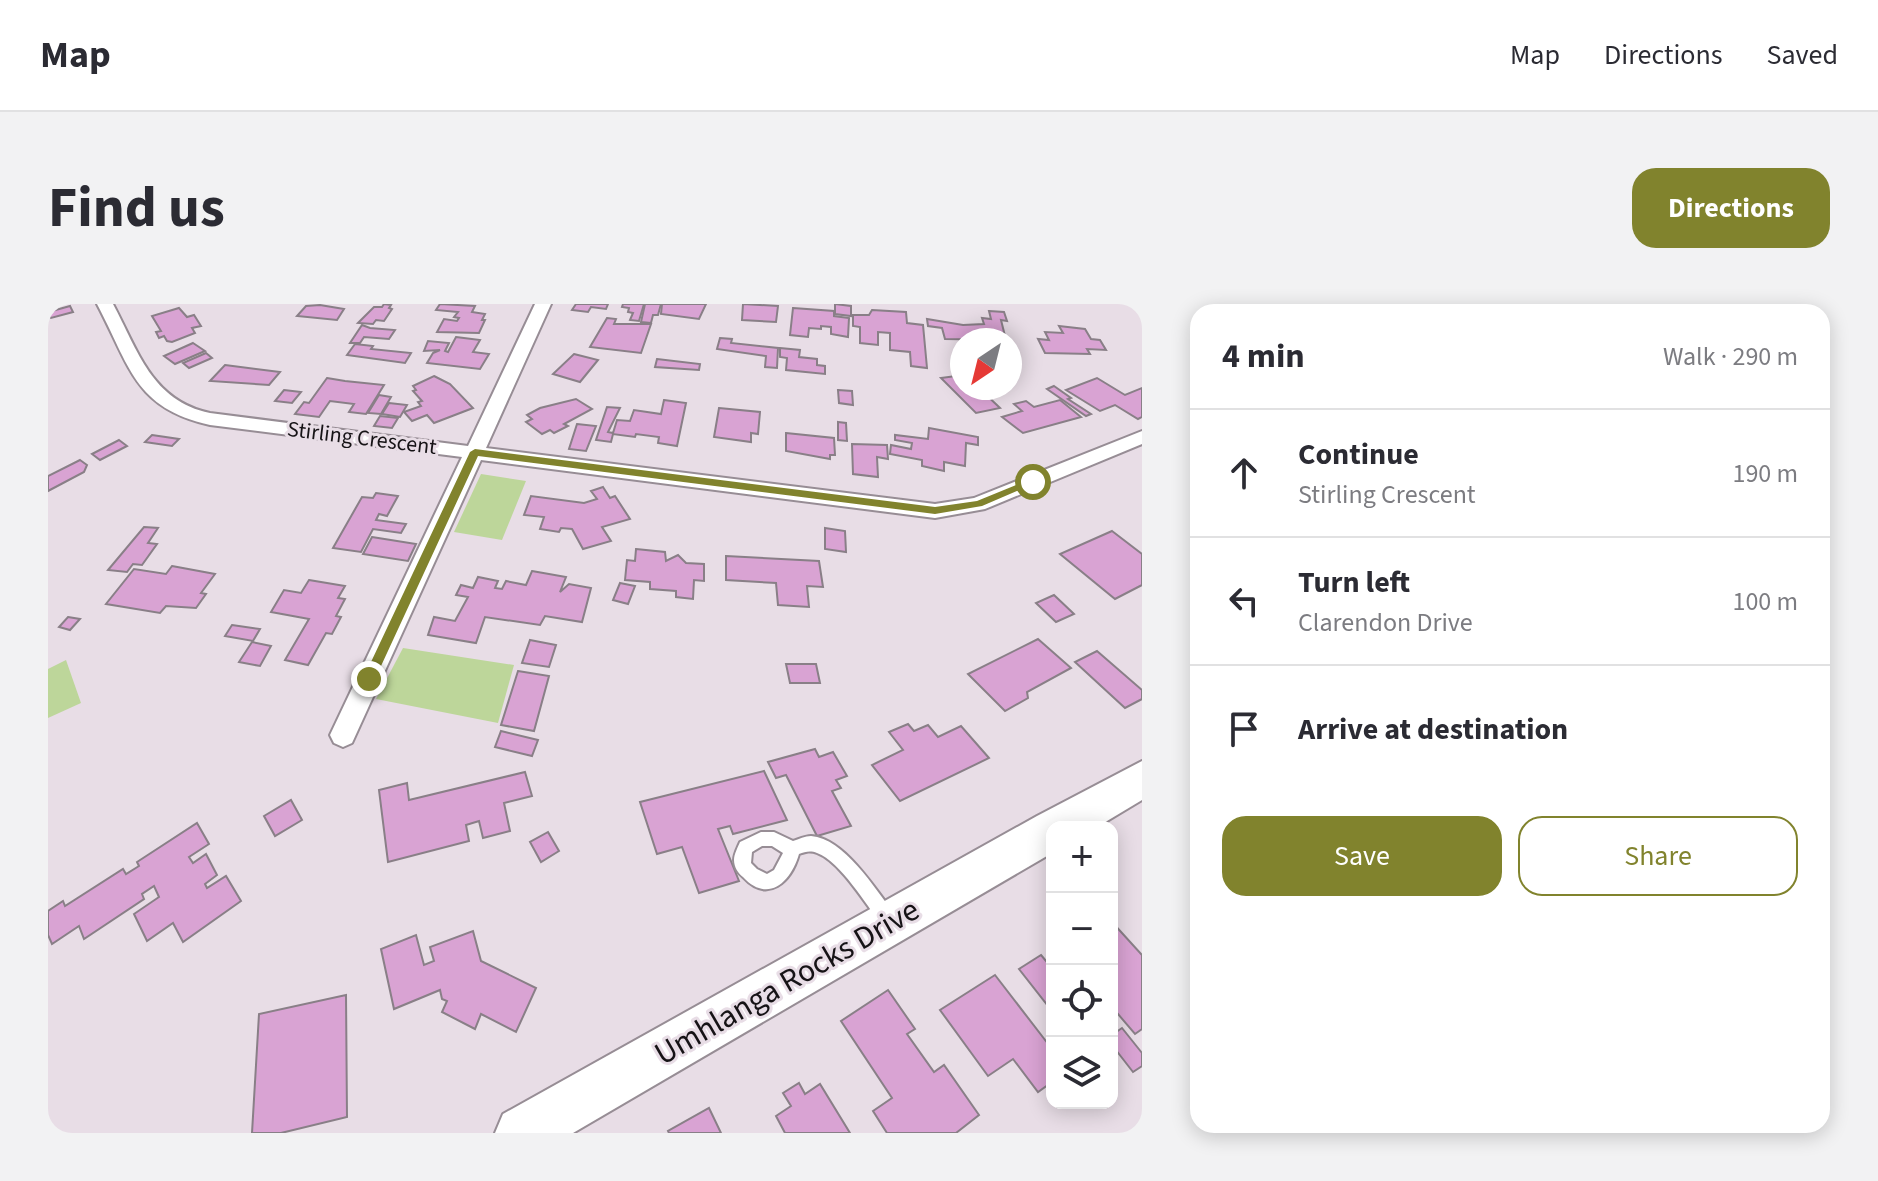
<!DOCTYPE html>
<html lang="en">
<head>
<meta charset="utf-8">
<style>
	:root { --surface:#fff; --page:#f2f2f3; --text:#2b2b33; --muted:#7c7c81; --line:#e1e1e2; --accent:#81832d }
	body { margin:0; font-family:"Source Sans 3",sans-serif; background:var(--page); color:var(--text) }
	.controls { position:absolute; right:24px; bottom:24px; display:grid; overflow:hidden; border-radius:16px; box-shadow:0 4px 20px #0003 }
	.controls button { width:72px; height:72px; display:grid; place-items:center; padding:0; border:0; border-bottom:2px solid var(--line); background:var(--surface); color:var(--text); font:40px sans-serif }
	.compass { position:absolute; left:902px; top:24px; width:72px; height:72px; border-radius:50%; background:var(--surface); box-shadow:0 4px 20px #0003; rotate:215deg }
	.stop { position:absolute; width:24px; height:24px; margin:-18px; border:6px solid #81832d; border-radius:50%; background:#fff }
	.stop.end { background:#81832d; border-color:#fff; box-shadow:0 2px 8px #0008 }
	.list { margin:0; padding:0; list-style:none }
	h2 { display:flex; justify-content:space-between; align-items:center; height:104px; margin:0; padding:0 32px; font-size:34px }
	h2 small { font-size:26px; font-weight:400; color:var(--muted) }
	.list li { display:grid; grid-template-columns:52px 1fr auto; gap:24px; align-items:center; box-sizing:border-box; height:128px; padding:0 32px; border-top:2px solid var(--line) }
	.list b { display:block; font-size:30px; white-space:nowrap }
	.list p { margin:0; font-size:26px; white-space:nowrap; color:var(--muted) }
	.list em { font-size:26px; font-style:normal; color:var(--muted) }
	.actions { display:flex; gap:16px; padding:24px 32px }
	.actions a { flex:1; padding:18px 0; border:2px solid var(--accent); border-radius:24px; text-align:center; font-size:28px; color:var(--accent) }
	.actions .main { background:var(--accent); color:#fff }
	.icon { flex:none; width:44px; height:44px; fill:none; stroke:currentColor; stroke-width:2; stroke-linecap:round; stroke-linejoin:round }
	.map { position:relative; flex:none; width:1094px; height:829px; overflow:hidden; border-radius:24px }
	header { display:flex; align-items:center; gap:48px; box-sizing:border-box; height:112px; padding:0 40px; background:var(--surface); border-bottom:2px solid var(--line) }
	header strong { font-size:38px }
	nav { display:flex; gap:44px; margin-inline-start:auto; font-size:28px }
	.intro { display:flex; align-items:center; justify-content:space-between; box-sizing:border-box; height:192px; padding:0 48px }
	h1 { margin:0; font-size:56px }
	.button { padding:20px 36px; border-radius:24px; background:var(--accent); color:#fff; font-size:28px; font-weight:700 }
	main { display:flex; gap:48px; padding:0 48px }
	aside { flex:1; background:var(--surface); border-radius:24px; box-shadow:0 4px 20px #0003 }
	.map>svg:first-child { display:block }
	.green { fill:#bdd69a }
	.building { fill:#d9a3d3; stroke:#897f87; stroke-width:2 }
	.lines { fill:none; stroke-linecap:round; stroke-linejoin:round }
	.lane-casing { stroke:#978d95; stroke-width:4 }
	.street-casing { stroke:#978d95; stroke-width:4 }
	.secondary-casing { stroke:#978d95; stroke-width:4 }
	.lane { fill:#fff; fill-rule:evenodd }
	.street { fill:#fff; fill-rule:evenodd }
	.secondary { fill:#fff; fill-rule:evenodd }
	.route { fill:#81832d }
	.labels { text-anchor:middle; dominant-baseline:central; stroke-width:6; stroke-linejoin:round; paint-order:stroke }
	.far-street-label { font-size:22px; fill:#161316; stroke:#e8dde6 }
	.near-street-label { font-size:32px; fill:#161316; stroke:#e8dde6 }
</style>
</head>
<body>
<header>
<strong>Map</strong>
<nav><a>Map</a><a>Directions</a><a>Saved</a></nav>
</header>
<div class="intro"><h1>Find us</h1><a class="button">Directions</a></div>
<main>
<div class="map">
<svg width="1094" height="829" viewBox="0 0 1094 829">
	<rect width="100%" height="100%" fill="#e8dde6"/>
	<g class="green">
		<polygon points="433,170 478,177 454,236 406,228"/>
		<polygon points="355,344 466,361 450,419 328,395"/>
		<polygon points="18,356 33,399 0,414 0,365"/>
	</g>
	<g class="building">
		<polygon points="0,0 14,0 4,7 22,2 25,8 3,14 0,11"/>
		<polygon points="336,0 343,1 341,4 344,5 336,17 328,16 325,20 310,19 326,3 334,3"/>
		<polygon points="392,0 427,2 424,8 437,10 434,16 437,16 431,29 389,28 396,15 409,17 411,14 406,13 410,8 388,6"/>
		<polygon points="528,0 560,0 558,5 543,3 540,8 524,6"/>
		<polygon points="575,0 596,0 591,17 582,16 585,9 580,8 581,4 574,3"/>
		<polygon points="597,0 613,0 610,11 605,11 603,19 593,18"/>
		<polygon points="614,0 658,0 651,15 613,10"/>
		<polygon points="695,0 730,2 728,18 694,16"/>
		<polygon points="787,0 803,2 803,12 787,10"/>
		<polygon points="272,1 296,5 289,16 249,12 258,2"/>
		<polygon points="131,4 139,13 146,11 153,22 144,24 147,29 124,38 119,37 116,32 111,34 108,28 113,27 104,12"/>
		<polygon points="745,4 786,7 786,12 801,14 800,33 783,30 783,23 773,22 773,25 761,24 760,33 742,31"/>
		<polygon points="824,6 858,8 859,19 875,21 879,64 863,62 862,48 842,46 842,29 830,28 830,41 812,39 812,23 805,22 805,11 821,11"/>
		<polygon points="941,7 956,8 959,17 953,16 958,36 897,35 894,24 880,22 879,15 915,21 936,20 934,14 943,15"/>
		<polygon points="559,14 568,15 566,20 603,20 593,49 542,43"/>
		<polygon points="314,21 322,24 347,26 341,35 316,33 312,39 302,39"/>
		<polygon points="1011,22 1037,25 1043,35 1052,36 1058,46 1039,45 1042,50 997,49 990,35 1001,36 997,28 1015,29"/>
		<polygon points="408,33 432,36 425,48 441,50 432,65 379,59 385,49 392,46 376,47 380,37 401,39 397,47 400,48"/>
		<polygon points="672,34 684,35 683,39 730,44 729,64 717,63 718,52 669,45"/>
		<polygon points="145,39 157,47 127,60 116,52"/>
		<polygon points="307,40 325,42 323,45 363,49 357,59 299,51"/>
		<polygon points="732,44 752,46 751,53 769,55 769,61 777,62 777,70 738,66 739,54 732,53"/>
		<polygon points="158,49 164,54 141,64 135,59"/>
		<polygon points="526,50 550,56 532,78 505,70"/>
		<polygon points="609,55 652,60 651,66 607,63"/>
		<polygon points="177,61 232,68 221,81 162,77"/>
		<polygon points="386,72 402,80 425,104 386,119 379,111 364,117 356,108 373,102 370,98 374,97 365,87 368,86 365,82"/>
		<polygon points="908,72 914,78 914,84 931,84 952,104 928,109 893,74"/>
		<polygon points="279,74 297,77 336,81 318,110 301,108 306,100 282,97 271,113 247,110 256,98 261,99"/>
		<polygon points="1049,74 1077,91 1094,84 1094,113 1090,115 1067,101 1052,107 1018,86"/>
		<polygon points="1006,82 1023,94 1020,95 1043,110 1038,112 999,85"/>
		<polygon points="236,86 253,88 244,99 227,97"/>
		<polygon points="790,86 804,87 805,101 791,99"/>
		<polygon points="331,91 343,93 333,110 320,109"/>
		<polygon points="528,95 544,105 516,120 520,122 506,129 502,126 494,130 478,118 484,115 479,111 492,104"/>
		<polygon points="616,96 638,99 629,142 610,139 611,133 588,130 587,133 565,130 563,138 548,136 559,103 572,104 560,128 565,129 569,116 582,117 586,106 613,110"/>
		<polygon points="1012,96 1033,113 975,129 954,113 974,107 966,100 978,97 986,103"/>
		<polygon points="341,99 359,101 352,113 334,110"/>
		<polygon points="671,104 712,108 710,130 703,129 703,138 666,133"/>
		<polygon points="332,112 350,114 344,124 326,122"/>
		<polygon points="790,118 798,119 799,137 790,136"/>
		<polygon points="529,120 548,122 538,147 521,145"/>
		<polygon points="881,124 930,133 930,141 918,139 917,162 896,158 896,167 874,162 874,156 842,150 843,141 863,145 864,139 847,136 847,131 880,135"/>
		<polygon points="738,129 786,134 787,151 782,151 782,155 738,147"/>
		<polygon points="104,131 131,135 124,142 97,138"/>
		<polygon points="71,136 79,142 52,156 44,150"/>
		<polygon points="804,140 839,141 840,155 829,153 830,173 805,170"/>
		<polygon points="32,156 39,161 36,168 0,187 0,172"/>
		<polygon points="555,183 562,194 567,192 582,215 554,223 563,237 535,245 524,225 513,224 511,228 492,225 496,213 476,211 483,192 536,199 549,195 543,187"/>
		<polygon points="328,189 350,192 339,212 331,210 328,216 358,220 353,229 325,225 313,248 285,244 314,193 325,194"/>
		<polygon points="96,223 110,224 100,239 109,240 94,261 85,260 79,268 60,266"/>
		<polygon points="777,224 797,227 798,248 777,245"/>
		<polygon points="1064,227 1094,250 1094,281 1067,295 1012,250"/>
		<polygon points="324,233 368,240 360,257 315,250"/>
		<polygon points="588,245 617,248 618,257 630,251 638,259 656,260 656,277 646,276 645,295 628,293 628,287 602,285 602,278 577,276 579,256 587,257"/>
		<polygon points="678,252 771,257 775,283 759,282 761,303 730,301 728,279 678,276"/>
		<polygon points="124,262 167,270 153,289 158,290 148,304 118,302 112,309 58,300 86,265 118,270"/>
		<polygon points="484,267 518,273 512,288 521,280 543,284 534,318 497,312 492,321 437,313 428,339 380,331 386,313 407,317 420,293 408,291 413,281 425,284 430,273 450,277 447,284 454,285 458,277 478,281"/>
		<polygon points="261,276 297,282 290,294 297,295 288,312 293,313 284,330 278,329 260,361 237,356 261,315 223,308 236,286 253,289"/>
		<polygon points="572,279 587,282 580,300 565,296"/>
		<polygon points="1006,291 1026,310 1008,318 988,299"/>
		<polygon points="20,313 32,315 22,326 11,323"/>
		<polygon points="184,321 212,325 205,337 177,332"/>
		<polygon points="990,335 1023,364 979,388 980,394 957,407 920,370"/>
		<polygon points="482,336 508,341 501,363 474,359"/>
		<polygon points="204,338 223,342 212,362 191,358"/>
		<polygon points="1049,347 1094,386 1094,395 1077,404 1027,358"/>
		<polygon points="738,360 768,360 772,379 742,379"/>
		<polygon points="470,367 501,372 486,427 453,421"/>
		<polygon points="860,420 866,427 880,421 890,433 913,422 941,454 852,497 824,461 855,446 841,428"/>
		<polygon points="453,427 490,436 484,452 447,443"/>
		<polygon points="767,445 771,453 785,448 799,472 788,476 793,484 784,487 803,522 769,532 738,471 728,474 720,458"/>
		<polygon points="716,467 739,516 685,530 682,522 670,525 691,577 651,589 634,543 609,550 592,498"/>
		<polygon points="477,468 484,492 456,499 462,527 435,534 431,517 418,521 421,537 340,558 331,486 359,479 361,496"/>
		<polygon points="243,496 254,516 227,532 216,512"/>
		<polygon points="149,519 161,540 141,553 145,559 158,550 169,571 157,580 159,584 178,572 193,597 135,638 125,619 99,637 86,610 111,593 106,582 94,590 96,595 36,635 31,622 4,640 0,631 0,607 15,597 17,602 75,565 78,570 91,562 89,558"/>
		<polygon points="500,528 511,547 493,558 482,538"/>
		<polygon points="1064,618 1094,651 1094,725 1087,730 1064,703"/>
		<polygon points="425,627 433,657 488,684 468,728 433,710 427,725 394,708 399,697 394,695 392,686 346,705 333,645 368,631 376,661 386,657 382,643"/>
		<polygon points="993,651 1004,664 1004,707 971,665"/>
		<polygon points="947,671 1004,745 1004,778 990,788 965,755 940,772 892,706"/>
		<polygon points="840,686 867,725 859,730 886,768 896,761 931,811 908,829 839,829 825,807 844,794 793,717"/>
		<polygon points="298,691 299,813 233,829 204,829 211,710"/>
		<polygon points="1074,724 1094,749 1094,762 1085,768 1064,741 1064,731"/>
		<polygon points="751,779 757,790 772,780 802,829 737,829 728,812 743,802 735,789"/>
		<polygon points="661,804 673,829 621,829 620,827"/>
	</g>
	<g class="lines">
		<defs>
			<path id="lane" d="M713 528H726L745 537C751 535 757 532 763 532 796 534 827 585 846 609L848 615 846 621 840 623 834 621C818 601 793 558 769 549 762 546 757 548 751 550 743 578 720 600 695 573 690 569 686 563 686 556 686 550 690 543 692 538ZM714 542H724L735 549 726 566 719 570 709 565 703 559 704 548Z"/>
			<path id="street" d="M49 0H65C90 47 104 97 162 109L420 142 487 0H503L438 144 887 200 926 194 1094 127V140L937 205 887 214 433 156 304 439 295 443 286 439 282 431 414 153 162 121C86 104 82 62 49 0Z"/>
			<polygon id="secondary" points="1094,457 1094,496 1049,523 1004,523 1004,549 525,829 447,829 455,810 989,512"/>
		</defs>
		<use href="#lane" class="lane-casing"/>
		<use href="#street" class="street-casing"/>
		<use href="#secondary" class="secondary-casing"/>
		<use href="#lane" class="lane"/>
		<use href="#street" class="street"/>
		<use href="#secondary" class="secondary"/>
	</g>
	<polygon class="route" points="427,145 887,203 929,197 985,174 990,178 934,202 887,210 430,152 327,375 325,378 317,378 315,375 422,148"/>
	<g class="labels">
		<g class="far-street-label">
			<text transform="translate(314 134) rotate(7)">Stirling Crescent</text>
		</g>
		<g class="near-street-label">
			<text transform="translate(739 678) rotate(-30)">Umhlanga Rocks Drive</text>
		</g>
	</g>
</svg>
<div class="controls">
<button>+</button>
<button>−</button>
<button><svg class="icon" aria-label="locate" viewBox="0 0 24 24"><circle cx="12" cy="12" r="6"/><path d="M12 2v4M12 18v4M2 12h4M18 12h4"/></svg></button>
<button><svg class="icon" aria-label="layers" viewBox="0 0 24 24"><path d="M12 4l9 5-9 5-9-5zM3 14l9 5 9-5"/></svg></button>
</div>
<svg class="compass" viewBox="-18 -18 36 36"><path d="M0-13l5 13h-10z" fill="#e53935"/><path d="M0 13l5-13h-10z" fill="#7c7c81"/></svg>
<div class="stop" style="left:985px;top:178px"></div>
<div class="stop end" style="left:321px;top:375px"></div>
</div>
<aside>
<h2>4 min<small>Walk · 290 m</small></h2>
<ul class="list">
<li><svg class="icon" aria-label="ahead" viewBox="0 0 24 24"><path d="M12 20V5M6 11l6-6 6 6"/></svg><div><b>Continue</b><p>Stirling Crescent</p></div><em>190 m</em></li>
<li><svg class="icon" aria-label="left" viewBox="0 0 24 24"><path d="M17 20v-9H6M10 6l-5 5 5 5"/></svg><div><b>Turn left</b><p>Clarendon Drive</p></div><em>100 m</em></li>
<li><svg class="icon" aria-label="arrive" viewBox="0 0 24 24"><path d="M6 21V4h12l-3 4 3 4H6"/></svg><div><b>Arrive at destination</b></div></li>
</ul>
<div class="actions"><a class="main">Save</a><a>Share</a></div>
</aside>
</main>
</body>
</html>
